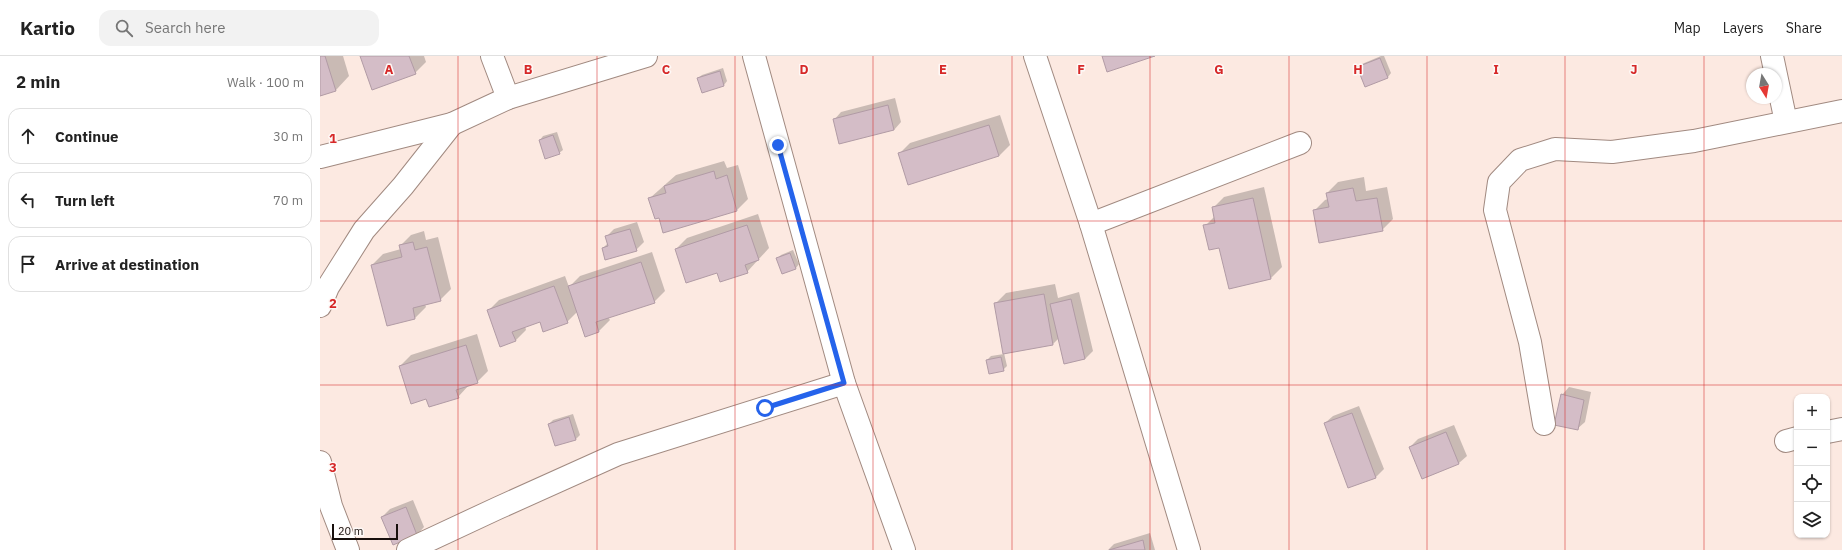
<!DOCTYPE html>
<html lang="en">
<head>
<meta charset="utf-8">
<style>
	:root { --surface:#fff; --page:#f2f2f2; --text:#222; --muted:#767676; --line:#e0e0e0 }
	body { margin:0; font-family:"IBM Plex Sans",sans-serif; background:var(--page); color:var(--text) }
	.controls { position:absolute; right:12px; bottom:12px; display:grid; overflow:hidden; border-radius:8px; box-shadow:0 1px 3px #0004 }
	.controls button { width:36px; height:36px; display:grid; place-items:center; padding:0; border:0; border-bottom:1px solid var(--line); background:var(--surface); color:var(--text); font:20px sans-serif }
	.compass { position:absolute; left:1426px; top:12px; width:36px; height:36px; border-radius:50%; background:var(--surface); box-shadow:0 1px 3px #0004; rotate:169deg }
	.scale { position:absolute; left:12px; bottom:10px; width:66px; box-sizing:border-box; padding-left:4px; border:2px solid #170f0c; border-top:0; font-size:11px; line-height:14px; white-space:nowrap; color:#170f0c; -webkit-text-stroke:3px #fef9f7; paint-order:stroke }
	.stop { position:absolute; width:12px; height:12px; margin:-9px; border:3px solid #2563eb; border-radius:50%; background:#fff }
	.stop.end { background:#2563eb; border-color:#fff; box-shadow:0 1px 4px #0008 }
	.list { margin:0; padding:0; list-style:none }
	h2 { display:flex; justify-content:space-between; align-items:center; height:52px; margin:0; padding:0 16px; font-size:17px }
	h2 small { font-size:13px; font-weight:400; color:var(--muted) }
	.list li { display:grid; grid-template-columns:26px 1fr auto; gap:12px; align-items:center; box-sizing:border-box; height:56px; margin:0 8px 8px; padding:0 8px; border:1px solid var(--line); border-radius:12px }
	.list b { display:block; font-size:15px; white-space:nowrap }
	.list em { font-size:13px; font-style:normal; color:var(--muted) }
	.icon { flex:none; width:22px; height:22px; fill:none; stroke:currentColor; stroke-width:2; stroke-linecap:round; stroke-linejoin:round }
	.map { position:relative; flex:none; width:1522px; height:494px; overflow:hidden }
	header { display:flex; align-items:center; gap:24px; box-sizing:border-box; height:56px; padding:0 20px; background:var(--surface); border-bottom:1px solid var(--line) }
	header strong { font-size:19px }
	nav { display:flex; gap:22px; margin-inline-start:auto; font-size:14px }
	.search { width:280px; height:36px; background:var(--page); display:flex; align-items:center; gap:10px; box-sizing:border-box; padding:0 14px; border-radius:12px; color:var(--muted); font-size:15px }
	main { display:flex }
	aside { flex:1; background:var(--surface) }
	.map>svg:first-child { display:block }
	.shadow { fill:#0003 }
	.building { fill:#d4bdc7; stroke:#b19ba5 }
	.lines { fill:none; stroke-linecap:round; stroke-linejoin:round }
	.street-casing { stroke:#a18a81; stroke-width:24 }
	.street { stroke:#fff; stroke-width:22 }
	.route { stroke:#2563eb; stroke-width:5 }
	.grid { fill:none; stroke:#d62828; stroke-width:1; stroke-opacity:0.55 }
	.grid-label { font-size:13px; text-anchor:middle; font-weight:bold; fill:#d62828; stroke:#fef9f7; stroke-width:3; stroke-linejoin:round; paint-order:stroke }
</style>
</head>
<body>
<header>
<strong>Kartio</strong>
<div class="search"><svg class="icon" aria-label="search" viewBox="0 0 24 24"><circle cx="10" cy="10" r="6"/><path d="M15 15l6 6"/></svg>Search here</div>
<nav><a>Map</a><a>Layers</a><a>Share</a></nav>
</header>
<main>
<aside>
<h2>2 min<small>Walk · 100 m</small></h2>
<ul class="list">
<li><svg class="icon" aria-label="ahead" viewBox="0 0 24 24"><path d="M12 20V5M6 11l6-6 6 6"/></svg><div><b>Continue</b></div><em>30 m</em></li>
<li><svg class="icon" aria-label="left" viewBox="0 0 24 24"><path d="M17 20v-9H6M10 6l-5 5 5 5"/></svg><div><b>Turn left</b></div><em>70 m</em></li>
<li><svg class="icon" aria-label="arrive" viewBox="0 0 24 24"><path d="M6 21V4h12l-3 4 3 4H6"/></svg><div><b>Arrive at destination</b></div></li>
</ul>
</aside>
<div class="map">
<svg width="1522" height="494" viewBox="0 0 1522 494">
	<rect width="100%" height="100%" fill="#fce9e1"/>
	<g class="shadow">
		<polygon points="0,0 23,0 29,20 16,34 0,39"/>
		<polygon points="42,0 104,0 106,6 95,17"/>
		<polygon points="1061,0 1064,0 1071,17 1068,21 1038,12 1042,8"/>
		<polygon points="403,12 407,25 404,29 383,35 378,22 382,19"/>
		<polygon points="575,42 581,66 574,74 514,64 521,56"/>
		<polygon points="680,59 690,89 679,100 579,98 590,87"/>
		<polygon points="237,76 243,94 239,97 220,84 223,80"/>
		<polygon points="404,105 407,112 418,109 428,143 417,154 344,175 340,160 330,142 356,119"/>
		<polygon points="1044,121 1046,135 1067,131 1073,163 1062,174 994,155 1005,144 1008,143 1007,137 1018,126"/>
		<polygon points="944,131 962,211 951,222 885,170 895,160 893,152 904,141"/>
		<polygon points="438,158 449,192 427,216 398,215 356,193 367,182"/>
		<polygon points="317,166 324,186 316,194 283,192 288,187 286,181 294,173"/>
		<polygon points="104,175 106,184 118,181 131,233 120,244 105,248 106,251 95,262 52,209 63,198 81,193 80,190 91,179"/>
		<polygon points="473,194 479,208 476,212 457,203 461,199"/>
		<polygon points="332,196 345,235 334,246 288,261 290,264 279,275 257,256 247,266 220,265 205,270 206,274 195,285 168,255 179,244 245,220 249,231 260,220"/>
		<polygon points="735,228 738,242 759,236 773,295 765,303 745,307 739,282 733,288 684,297 687,310 683,314 667,304 671,300 684,298 675,248 686,237"/>
		<polygon points="157,278 168,315 157,326 149,329 138,341 107,342 80,310 91,299"/>
		<polygon points="1249,331 1271,336 1265,366 1257,373 1242,339"/>
		<polygon points="1039,350 1064,413 1056,421 1029,431 1005,367 1013,360"/>
		<polygon points="253,358 260,379 256,383 236,389 229,368 233,364"/>
		<polygon points="1134,369 1147,400 1139,407 1103,422 1090,391 1098,383"/>
		<polygon points="93,444 104,471 97,479 62,461 70,453"/>
		<polygon points="830,477 835,494 788,494 794,488"/>
	</g>
	<g class="building">
		<polygon points="0,0 5,0 16,35 0,40"/>
		<polygon points="40,0 89,0 96,18 52,34"/>
		<polygon points="782,0 835,0 787,16"/>
		<polygon points="1060,2 1068,22 1045,31 1037,11"/>
		<polygon points="400,15 404,30 382,37 377,22"/>
		<polygon points="568,49 574,74 519,88 513,63"/>
		<polygon points="669,69 679,100 588,129 578,97"/>
		<polygon points="233,79 240,98 225,103 219,84"/>
		<polygon points="394,115 396,123 407,119 417,155 343,177 339,162 335,163 328,142 346,137 344,130"/>
		<polygon points="1033,132 1036,145 1057,142 1063,175 999,187 993,154 1009,151 1006,137"/>
		<polygon points="933,142 951,223 909,233 899,192 889,194 883,169 895,167 892,151"/>
		<polygon points="427,169 439,204 425,209 428,217 400,226 397,217 366,227 355,193"/>
		<polygon points="310,173 317,195 285,204 282,192 288,190 285,180"/>
		<polygon points="93,186 95,194 107,191 121,245 93,252 95,263 67,270 51,209 82,201 79,189"/>
		<polygon points="470,197 476,213 462,218 456,202"/>
		<polygon points="321,206 335,247 276,266 279,276 265,281 248,230"/>
		<polygon points="234,230 248,267 223,276 220,266 192,276 196,285 180,291 167,254"/>
		<polygon points="724,238 733,289 683,298 674,247"/>
		<polygon points="751,243 765,303 744,308 730,248"/>
		<polygon points="146,289 158,327 136,334 139,342 109,351 106,343 91,348 79,310"/>
		<polygon points="681,301 684,315 669,318 666,304"/>
		<polygon points="1241,338 1264,344 1258,374 1234,369"/>
		<polygon points="1032,357 1056,422 1028,432 1004,367"/>
		<polygon points="249,361 256,384 235,390 228,368"/>
		<polygon points="1126,376 1139,408 1102,423 1089,391"/>
		<polygon points="86,451 97,479 73,489 61,461"/>
		<polygon points="823,484 825,494 789,494"/>
	</g>
	<g class="lines">
		<defs>
			<g id="street">
				<polyline points="172,0 188,42"/>
				<polyline points="434,0 524,327 584,494"/>
				<polyline points="715,0 771,168 869,494"/>
				<polyline points="1452,0 1466,66"/>
				<polyline points="0,101 132,68 188,42 326,0"/>
				<polyline points="771,168 980,87"/>
				<polyline points="0,250 8,231 44,174 83,130 132,68"/>
				<polyline points="1224,368 1210,286 1175,154 1179,126 1200,104 1235,93 1292,96 1374,85 1522,55"/>
				<polyline points="1507,376 1522,373"/>
				<polyline points="1466,385 1477,382"/>
				<polyline points="0,406 11,450 28,494"/>
				<polyline points="88,494 178,452 298,398 524,327"/>
			</g>
		</defs>
		<use href="#street" class="street-casing"/>
		<use href="#street" class="street"/>
	</g>
	<g class="lines">
		<polyline class="route" points="445,352 524,327 458,89"/>
	</g>
	<path class="grid" d="M138 0V494M277 0V494M415 0V494M553 0V494M692 0V494M830 0V494M969 0V494M1107 0V494M1245 0V494M1384 0V494M0 165H1522M0 329H1522"/>
	<g class="grid-label">
		<text x="69" y="18">A</text>
		<text x="208" y="18">B</text>
		<text x="346" y="18">C</text>
		<text x="484" y="18">D</text>
		<text x="623" y="18">E</text>
		<text x="761" y="18">F</text>
		<text x="899" y="18">G</text>
		<text x="1038" y="18">H</text>
		<text x="1176" y="18">I</text>
		<text x="1314" y="18">J</text>
		<text x="13" y="87">1</text>
		<text x="13" y="252">2</text>
		<text x="13" y="416">3</text>
	</g>
</svg>
<div class="controls">
<button>+</button>
<button>−</button>
<button><svg class="icon" aria-label="locate" viewBox="0 0 24 24"><circle cx="12" cy="12" r="6"/><path d="M12 2v4M12 18v4M2 12h4M18 12h4"/></svg></button>
<button><svg class="icon" aria-label="layers" viewBox="0 0 24 24"><path d="M12 4l9 5-9 5-9-5zM3 14l9 5 9-5"/></svg></button>
</div>
<svg class="compass" viewBox="-18 -18 36 36"><path d="M0-13l5 13h-10z" fill="#e53935"/><path d="M0 13l5-13h-10z" fill="#767676"/></svg>
<div class="scale">20 m</div>
<div class="stop" style="left:445px;top:352px"></div>
<div class="stop end" style="left:458px;top:89px"></div>
</div>
</main>
</body>
</html>
